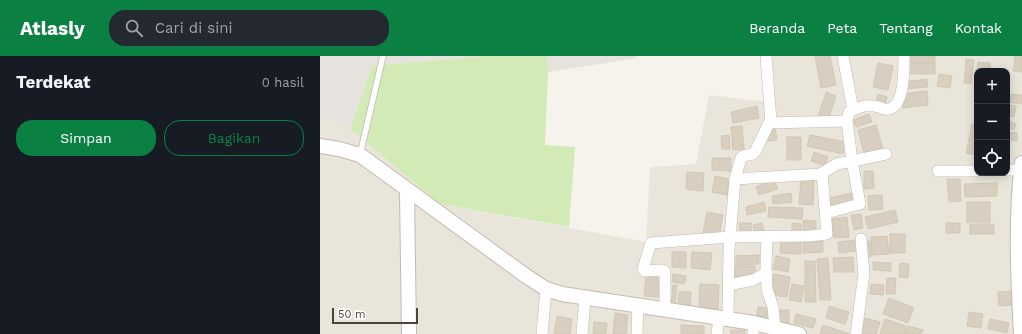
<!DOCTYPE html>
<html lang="id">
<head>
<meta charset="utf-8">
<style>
	:root { --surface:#171b24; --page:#242831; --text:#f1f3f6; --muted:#9ea1a6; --line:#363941; --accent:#0b8043 }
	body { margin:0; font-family:"Work Sans",sans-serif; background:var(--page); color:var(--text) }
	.controls { position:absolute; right:12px; top:12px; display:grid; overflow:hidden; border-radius:8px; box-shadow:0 2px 10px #0003 }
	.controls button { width:36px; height:36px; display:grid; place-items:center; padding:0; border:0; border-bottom:1px solid var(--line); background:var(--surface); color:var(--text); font:20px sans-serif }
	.scale { position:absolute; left:12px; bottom:10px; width:86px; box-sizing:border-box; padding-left:4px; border:2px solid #4b4439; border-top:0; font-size:11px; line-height:14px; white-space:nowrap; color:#4b4439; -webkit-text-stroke:3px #fff; paint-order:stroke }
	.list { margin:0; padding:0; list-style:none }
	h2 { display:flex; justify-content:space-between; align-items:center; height:52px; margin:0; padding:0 16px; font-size:17px }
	h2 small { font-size:13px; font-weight:400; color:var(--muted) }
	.actions { display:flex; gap:8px; padding:12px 16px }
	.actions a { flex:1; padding:9px 0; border:1px solid var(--accent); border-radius:16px; text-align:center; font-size:14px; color:var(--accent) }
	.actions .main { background:var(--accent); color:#fff }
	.icon { flex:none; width:22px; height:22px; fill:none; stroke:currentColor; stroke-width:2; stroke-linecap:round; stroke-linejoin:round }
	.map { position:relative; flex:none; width:702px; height:278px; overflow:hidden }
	header { display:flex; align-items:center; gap:24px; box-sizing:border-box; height:56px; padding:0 20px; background:var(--accent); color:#fff }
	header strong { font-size:19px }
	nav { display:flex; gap:22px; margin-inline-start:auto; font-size:14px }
	.search { width:280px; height:36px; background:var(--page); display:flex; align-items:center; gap:10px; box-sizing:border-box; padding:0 14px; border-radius:16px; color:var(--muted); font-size:15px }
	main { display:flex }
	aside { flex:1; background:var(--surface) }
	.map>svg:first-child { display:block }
	.residential { fill:#eae5da; fill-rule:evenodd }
	.industrial { fill:#e6e2dd }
	.green { fill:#d2eab5 }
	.building { fill:#d8cfc1; stroke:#d3c7b4 }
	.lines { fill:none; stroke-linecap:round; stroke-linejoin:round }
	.service-casing { stroke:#c2bbae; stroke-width:7 }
	.minor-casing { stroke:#c2bbae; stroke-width:12 }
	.tertiary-casing { stroke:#c2bbae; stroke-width:16 }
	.service { stroke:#fff; stroke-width:5.5 }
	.minor { stroke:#fff; stroke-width:11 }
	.tertiary { stroke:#fff; stroke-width:14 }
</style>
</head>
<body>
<header>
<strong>Atlasly</strong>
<div class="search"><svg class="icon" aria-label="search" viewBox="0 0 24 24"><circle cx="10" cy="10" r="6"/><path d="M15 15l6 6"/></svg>Cari di sini</div>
<nav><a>Beranda</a><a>Peta</a><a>Tentang</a><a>Kontak</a></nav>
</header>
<main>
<aside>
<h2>Terdekat<small>0 hasil</small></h2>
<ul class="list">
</ul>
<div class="actions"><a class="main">Simpan</a><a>Bagikan</a></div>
</aside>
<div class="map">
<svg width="702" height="278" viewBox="0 0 702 278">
	<rect width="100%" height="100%" fill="#f6f3ec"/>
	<path class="residential" d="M442 0H702V278H0V58L30 73 120 148 326 186 330 111 376 108 389 39 448 46ZM657 15H687V117H657Z"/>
	<g class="industrial">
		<polygon points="0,0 168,0 52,10 30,73 0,58"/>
		<polygon points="227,0 317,0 317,2 228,16"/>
	</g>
	<polygon class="green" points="168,0 227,0 228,16 225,89 255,91 249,171 120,148 30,73 52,10"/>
	<g class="building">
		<polygon points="495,0 510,0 516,29 501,32"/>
		<polygon points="587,0 615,0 615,7 586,6"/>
		<polygon points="695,0 702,0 702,16 693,15"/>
		<polygon points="646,3 654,4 651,27 644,27"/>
		<polygon points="658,6 670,7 670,15 657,15"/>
		<polygon points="558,7 573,10 568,34 553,31"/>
		<rect x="591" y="7" width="24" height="11"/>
		<polygon points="619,18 632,20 630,32 617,30"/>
		<polygon points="607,23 608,31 585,33 584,26"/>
		<polygon points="607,35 608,49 583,52 581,38"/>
		<polygon points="506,36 516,40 508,64 498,61"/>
		<polygon points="558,38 567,41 565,48 556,46"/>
		<polygon points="687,38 702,39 702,48 687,46"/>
		<polygon points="687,49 696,50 694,61 687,60"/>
		<polygon points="437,50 439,62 413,67 411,56"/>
		<polygon points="549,58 552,66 536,71 533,64"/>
		<polygon points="688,65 696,68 694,74 687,71"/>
		<polygon points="652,68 657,69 657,99 646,97"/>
		<polygon points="556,69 563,92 544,97 538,74"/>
		<polygon points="422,70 424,93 413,94 411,71"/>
		<polygon points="455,72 457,84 448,85 446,74"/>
		<polygon points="687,76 697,77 697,85 687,83"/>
		<polygon points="409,79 410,93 402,93 401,80"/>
		<polygon points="490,79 525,86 523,98 487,90"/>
		<rect x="467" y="81" width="14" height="23"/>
		<polygon points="494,96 508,101 505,110 491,105"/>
		<polygon points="392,102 411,102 411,115 392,114"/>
		<polygon points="544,115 553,115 554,132 544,133"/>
		<polygon points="367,116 384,117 383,135 366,133"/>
		<polygon points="395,120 409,123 407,139 392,136"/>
		<polygon points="481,123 494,124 493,149 479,148"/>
		<polygon points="627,123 640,123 641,145 629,146"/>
		<polygon points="454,124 458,133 439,139 436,131"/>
		<polygon points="677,127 677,140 645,141 644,128"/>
		<polygon points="471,137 472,146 453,148 452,140"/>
		<polygon points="531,137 534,148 512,154 509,142"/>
		<polygon points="562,139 563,153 549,154 548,140"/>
		<polygon points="444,146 446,155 427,159 426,151"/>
		<rect x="647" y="146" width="23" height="20"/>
		<polygon points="449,151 483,152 482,163 448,161"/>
		<polygon points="575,154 578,166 548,173 545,161"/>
		<polygon points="387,156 403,159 399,180 383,177"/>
		<polygon points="541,158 543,172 534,174 531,159"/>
		<polygon points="527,161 529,181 514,182 512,163"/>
		<polygon points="483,164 496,165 496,177 483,176"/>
		<polygon points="419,167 431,167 431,177 420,177"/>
		<polygon points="442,167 444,176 435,178 433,169"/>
		<polygon points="472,167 481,168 481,177 472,177"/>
		<rect x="626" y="167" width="14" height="10"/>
		<rect x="650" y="168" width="24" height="10"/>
		<rect x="570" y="178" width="15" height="19"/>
		<polygon points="567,180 569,198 552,199 551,181"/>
		<polygon points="461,182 481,183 481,198 460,197"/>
		<polygon points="536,184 538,195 519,197 518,186"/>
		<polygon points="503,185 503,196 483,197 483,186"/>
		<polygon points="550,185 552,200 544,201 542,186"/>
		<polygon points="352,196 366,196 366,212 352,211"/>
		<polygon points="372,196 392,197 390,214 371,212"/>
		<polygon points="439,199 439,208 416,209 416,200"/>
		<polygon points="456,200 470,203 468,216 453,213"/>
		<polygon points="533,201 534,216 514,216 513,202"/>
		<polygon points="508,202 511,244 500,244 497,203"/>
		<polygon points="485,205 495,205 496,246 485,246"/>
		<polygon points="553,206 571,207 571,215 553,214"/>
		<polygon points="580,207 589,208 588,222 579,221"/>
		<rect x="415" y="210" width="20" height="11"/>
		<polygon points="353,218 366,220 364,228 352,226"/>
		<polygon points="454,218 470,221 467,241 451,239"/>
		<polygon points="326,220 341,222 339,241 324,240"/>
		<polygon points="567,222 576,222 575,238 566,238"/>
		<polygon points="380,228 399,229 398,253 379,253"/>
		<polygon points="472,228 484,230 481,246 469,244"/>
		<polygon points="551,228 564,229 563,239 550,238"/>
		<polygon points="353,229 357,229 355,251 351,251"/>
		<polygon points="694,235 695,249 679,250 678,236"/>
		<polygon points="359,236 371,236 370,254 358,253"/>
		<polygon points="569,242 594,252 588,267 563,258"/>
		<polygon points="509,250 529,256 525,268 506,262"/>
		<polygon points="438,251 450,252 448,267 436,265"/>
		<rect x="457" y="254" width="12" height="17"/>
		<polygon points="649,256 663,258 661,272 647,270"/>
		<polygon points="295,257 308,259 306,278 293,278"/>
		<polygon points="476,258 496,263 493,272 474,267"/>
		<polygon points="237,260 252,263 250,278 234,278"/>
		<polygon points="545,262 560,266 556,278 541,278"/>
		<polygon points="565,263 586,270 584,278 560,278"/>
		<polygon points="670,263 689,267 687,277 668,273"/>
		<polygon points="274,266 287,267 286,278 273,278"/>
		<polygon points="361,269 384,270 384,278 361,278"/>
		<polygon points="503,269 530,278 500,278"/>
		<polygon points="588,270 603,274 601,278 585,278"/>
		<rect x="411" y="274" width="14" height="4"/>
	</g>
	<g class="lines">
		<defs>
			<polyline id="service" points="40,99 63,0"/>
			<g id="minor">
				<polyline points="446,0 451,66"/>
				<polyline points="523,0 533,54"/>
				<polyline points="687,114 702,114"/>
				<polyline points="618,115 657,115"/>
				<polyline points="415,123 502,118"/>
				<polyline points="506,157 540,148 532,105 566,98"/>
				<polyline points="447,180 446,212 447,233 453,251 455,272"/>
				<polyline points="408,229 433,224 446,217"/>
				<path d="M345 253V216L343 214 325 215 323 213 331 187 410 181 489 180 507 178 502 117 517 108 532 105 527 65 529 56C540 50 548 48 559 51 561 52 566 54 568 53 585 51 584 12 584 0"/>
				<path d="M408 263 409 193 415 123 421 102C425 97 431 101 435 96L449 67 527 65"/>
				<polyline points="222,278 226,233"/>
				<polyline points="262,278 265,242"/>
				<polyline points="317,278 318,249"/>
				<polyline points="397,278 399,262"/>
				<polyline points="433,278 434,267"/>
				<polyline points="536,278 544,218 541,183"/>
			</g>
			<g id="tertiary">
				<polyline points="0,90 19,93 40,99 206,220 226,233 242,238 434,267 479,278"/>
				<polyline points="87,135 89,278"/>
				<path d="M701 278C698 221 695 164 702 107"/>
			</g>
		</defs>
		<use href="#service" class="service-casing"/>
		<use href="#minor" class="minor-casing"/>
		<use href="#tertiary" class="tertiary-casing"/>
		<use href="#service" class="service"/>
		<use href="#minor" class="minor"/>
		<use href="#tertiary" class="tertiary"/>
	</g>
</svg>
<div class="controls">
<button>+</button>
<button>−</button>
<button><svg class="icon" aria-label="locate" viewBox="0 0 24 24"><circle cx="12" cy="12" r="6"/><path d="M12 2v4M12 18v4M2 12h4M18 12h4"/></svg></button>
</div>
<div class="scale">50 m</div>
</div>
</main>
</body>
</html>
